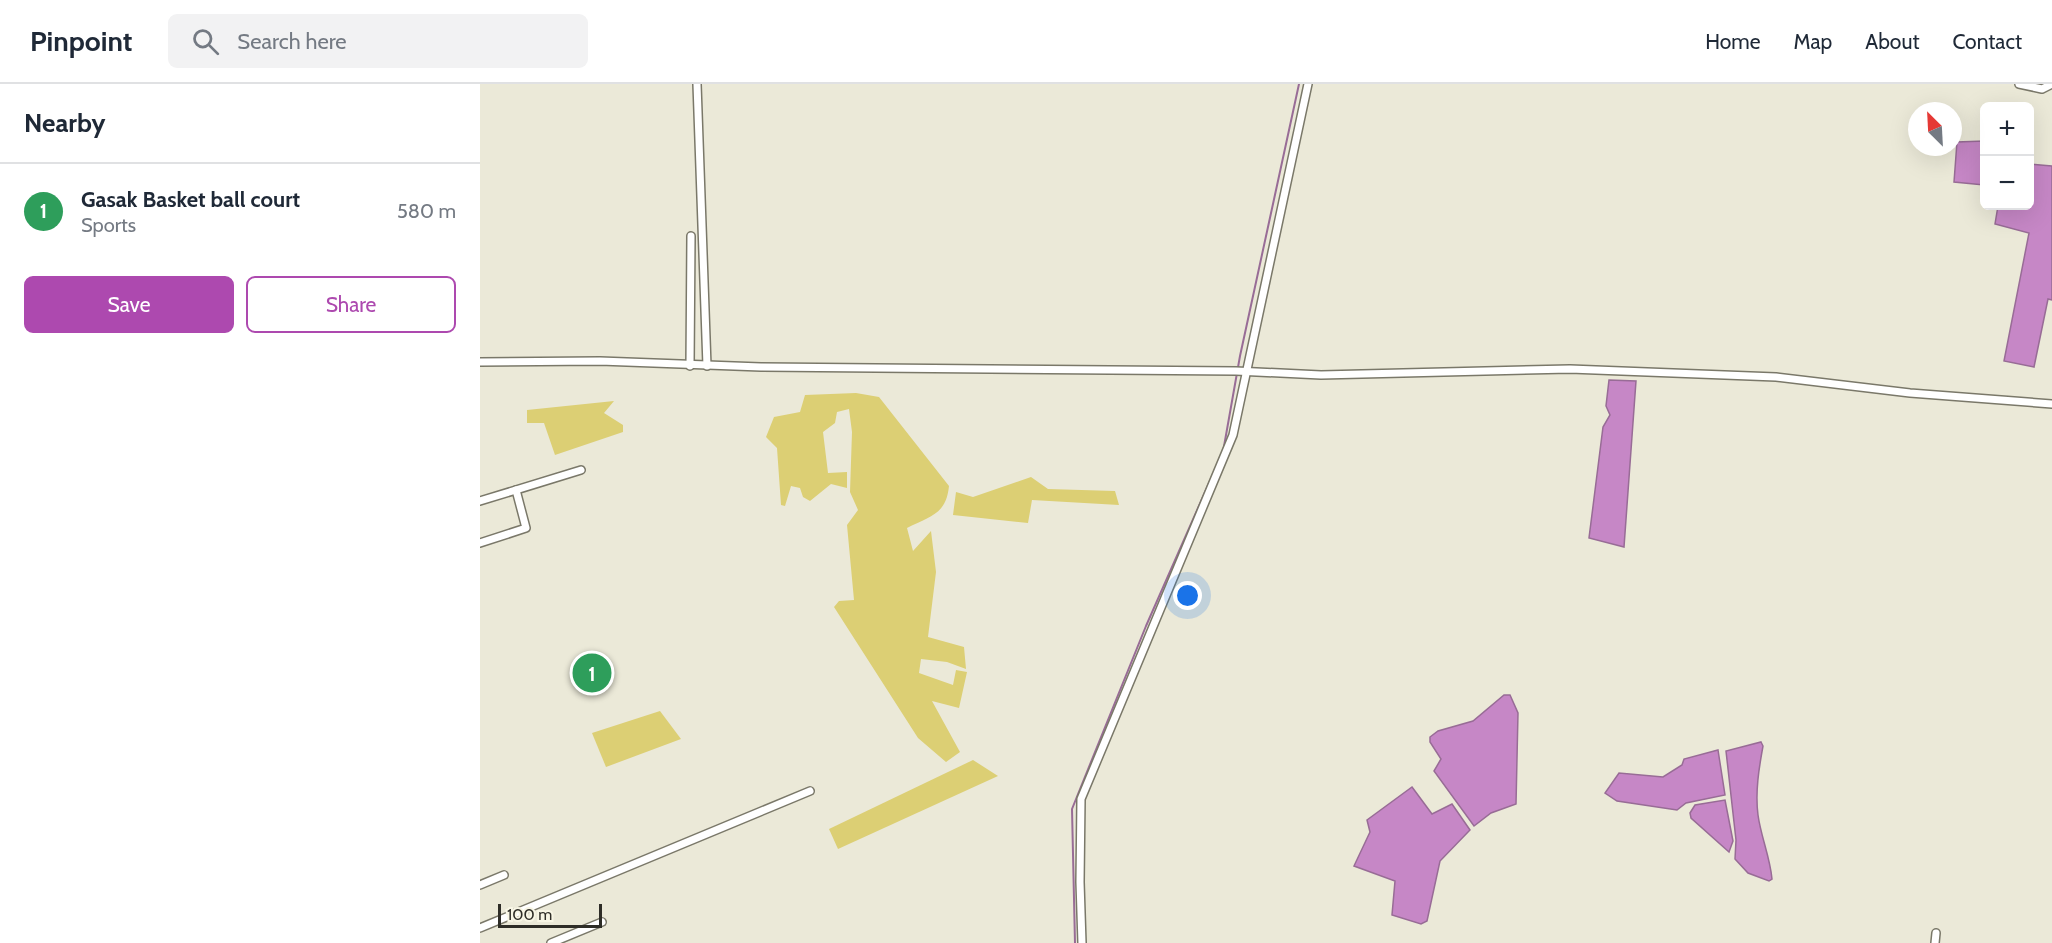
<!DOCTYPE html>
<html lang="en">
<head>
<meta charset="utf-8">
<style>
	:root { --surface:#fff; --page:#f2f2f3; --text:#1f2937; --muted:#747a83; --line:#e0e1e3; --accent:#ad49af }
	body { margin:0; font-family:Cabin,sans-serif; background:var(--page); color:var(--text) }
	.controls { position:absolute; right:18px; top:18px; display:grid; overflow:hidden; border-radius:9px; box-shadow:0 6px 24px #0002 }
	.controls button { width:54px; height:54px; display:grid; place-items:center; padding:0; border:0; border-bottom:2px solid var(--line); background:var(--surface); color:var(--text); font:30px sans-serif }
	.compass { position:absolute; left:1428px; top:18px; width:54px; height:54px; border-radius:50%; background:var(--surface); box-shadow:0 6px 24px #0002; rotate:336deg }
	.scale { position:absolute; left:18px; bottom:15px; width:104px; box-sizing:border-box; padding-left:6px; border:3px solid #2e2d27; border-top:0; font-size:16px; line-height:21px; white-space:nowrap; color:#2e2d27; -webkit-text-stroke:4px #f8f6e5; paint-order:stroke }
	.you { position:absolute; left:708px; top:512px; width:21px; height:21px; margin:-15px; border:4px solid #fff; border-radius:50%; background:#1a73e8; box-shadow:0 0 0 9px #1a73e833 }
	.badge { display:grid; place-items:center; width:39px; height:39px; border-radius:50%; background:var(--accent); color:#fff; font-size:20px; font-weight:700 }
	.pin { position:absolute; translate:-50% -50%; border:3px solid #fff; box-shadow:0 2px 6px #0006 }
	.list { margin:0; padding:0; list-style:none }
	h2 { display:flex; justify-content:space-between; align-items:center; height:78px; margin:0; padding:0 24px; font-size:26px }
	h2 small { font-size:20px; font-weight:400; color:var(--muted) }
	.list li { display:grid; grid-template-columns:39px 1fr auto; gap:18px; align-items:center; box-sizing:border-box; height:96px; padding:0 24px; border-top:2px solid var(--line) }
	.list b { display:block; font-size:22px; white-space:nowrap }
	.list p { margin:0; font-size:20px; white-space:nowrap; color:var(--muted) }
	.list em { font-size:20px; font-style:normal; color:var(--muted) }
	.actions { display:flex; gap:12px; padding:18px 24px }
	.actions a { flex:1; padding:14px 0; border:2px solid var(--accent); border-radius:9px; text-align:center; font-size:21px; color:var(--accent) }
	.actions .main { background:var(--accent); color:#fff }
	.icon { flex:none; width:33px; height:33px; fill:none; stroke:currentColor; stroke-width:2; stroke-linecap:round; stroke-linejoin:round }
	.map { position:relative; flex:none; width:1572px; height:859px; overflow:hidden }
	header { display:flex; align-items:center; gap:36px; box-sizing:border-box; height:84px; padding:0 30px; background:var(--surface); border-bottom:2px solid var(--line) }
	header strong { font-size:28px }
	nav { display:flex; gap:33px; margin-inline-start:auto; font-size:21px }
	.search { width:420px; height:54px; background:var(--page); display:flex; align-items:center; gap:15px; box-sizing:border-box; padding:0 21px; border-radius:9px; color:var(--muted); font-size:22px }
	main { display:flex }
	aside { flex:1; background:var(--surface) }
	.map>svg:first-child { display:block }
	.green { fill:#dccf74 }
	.water { fill:#c687c6; stroke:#986c96; stroke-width:1.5 }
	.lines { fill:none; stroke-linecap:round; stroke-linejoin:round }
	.stream { stroke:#986c96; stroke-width:2 }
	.minor-casing { stroke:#7a7869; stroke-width:10 }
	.minor { stroke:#fff; stroke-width:7 }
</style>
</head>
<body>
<header>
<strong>Pinpoint</strong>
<div class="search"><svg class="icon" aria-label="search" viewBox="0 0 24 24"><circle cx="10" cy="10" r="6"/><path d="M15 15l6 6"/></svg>Search here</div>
<nav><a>Home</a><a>Map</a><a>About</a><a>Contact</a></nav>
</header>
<main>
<aside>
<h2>Nearby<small></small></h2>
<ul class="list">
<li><span class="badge" style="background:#2e9e5b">1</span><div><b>Gasak Basket ball court</b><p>Sports</p></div><em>580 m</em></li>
</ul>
<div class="actions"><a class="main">Save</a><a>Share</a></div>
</aside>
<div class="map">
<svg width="1572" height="859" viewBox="0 0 1572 859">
	<rect width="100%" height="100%" fill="#ebe9d8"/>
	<g class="green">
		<path d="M376 309 399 313 469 402C466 431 450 432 427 444L433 467 451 447 456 488 448 553 484 563 486 585 467 578 441 575 439 589 473 601 476 586 487 588 479 624 452 617 480 668 466 678 438 654 354 523 359 517 374 516 367 441 378 426 370 408 372 348 369 325 357 328 355 339 343 348 348 389 367 388V404L351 400 330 417 323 413 320 404 311 402 305 422 301 421 297 364 286 353 294 333 320 328 325 311Z"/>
		<polygon points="134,317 124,329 143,341 143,348 75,371 64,339 47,339 47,326"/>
		<polygon points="551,393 568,405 635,407 639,421 552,416 548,439 473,431 476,408 493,413"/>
		<polygon points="115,570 126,601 108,608 97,576"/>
		<polygon points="180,627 201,655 126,683 112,649"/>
		<polygon points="493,676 518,692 358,765 349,745"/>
	</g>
	<g class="water">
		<polygon points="1504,57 1504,101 1474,98 1477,58"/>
		<polygon points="1550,77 1550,80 1572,82 1572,216 1568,215 1554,283 1524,277 1549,149 1515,140 1518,122 1550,122"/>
		<polygon points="1129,296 1156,297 1144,463 1109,454 1123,343 1130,331 1126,322"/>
		<polygon points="1024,611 1030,611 1038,629 1036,720 1011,729 994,742 954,687 961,675 950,658 950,653 958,647 993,637"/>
		<path d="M1281 658 1283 662C1279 684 1275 708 1278 731 1281 753 1290 773 1292 795L1289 797 1268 789 1255 775 1256 756 1246 667Z"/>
		<polygon points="1238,666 1245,711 1206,719 1197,726 1137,717 1125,709 1139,689 1183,693 1202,681 1204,675"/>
		<polygon points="932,703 952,730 972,720 990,746 960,777 947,837 941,840 912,831 915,797 874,782 890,748 887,736"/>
		<polygon points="1245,716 1253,757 1249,768 1211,734 1210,729 1215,721"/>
	</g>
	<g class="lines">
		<g class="stream">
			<polyline points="743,368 760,272 819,0"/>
			<polyline points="595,859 592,725 666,542 737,381"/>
		</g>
		<defs>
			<g id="minor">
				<polyline points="217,0 227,282"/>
				<polyline points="1539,0 1562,5 1572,0"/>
				<polyline points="0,278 120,277 281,283 756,287 841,291 1090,285 1296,293 1430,309 1572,320"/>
				<polyline points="210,282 211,152"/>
				<polyline points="0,417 101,386"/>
				<polyline points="0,459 46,444 36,406"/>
				<polyline points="0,801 24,791"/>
				<polyline points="0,844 330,707"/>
				<polyline points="71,859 122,838"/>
				<polyline points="602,859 600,798 601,715 753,351 828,0"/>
				<polyline points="1455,859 1456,849"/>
			</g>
		</defs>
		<use href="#minor" class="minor-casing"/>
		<use href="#minor" class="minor"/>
	</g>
</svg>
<div class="controls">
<button>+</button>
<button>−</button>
</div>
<svg class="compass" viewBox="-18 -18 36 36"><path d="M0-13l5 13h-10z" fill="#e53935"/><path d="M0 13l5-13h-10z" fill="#747a83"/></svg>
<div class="scale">100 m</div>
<div class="you"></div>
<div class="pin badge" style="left:112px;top:589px;background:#2e9e5b">1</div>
</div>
</main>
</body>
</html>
